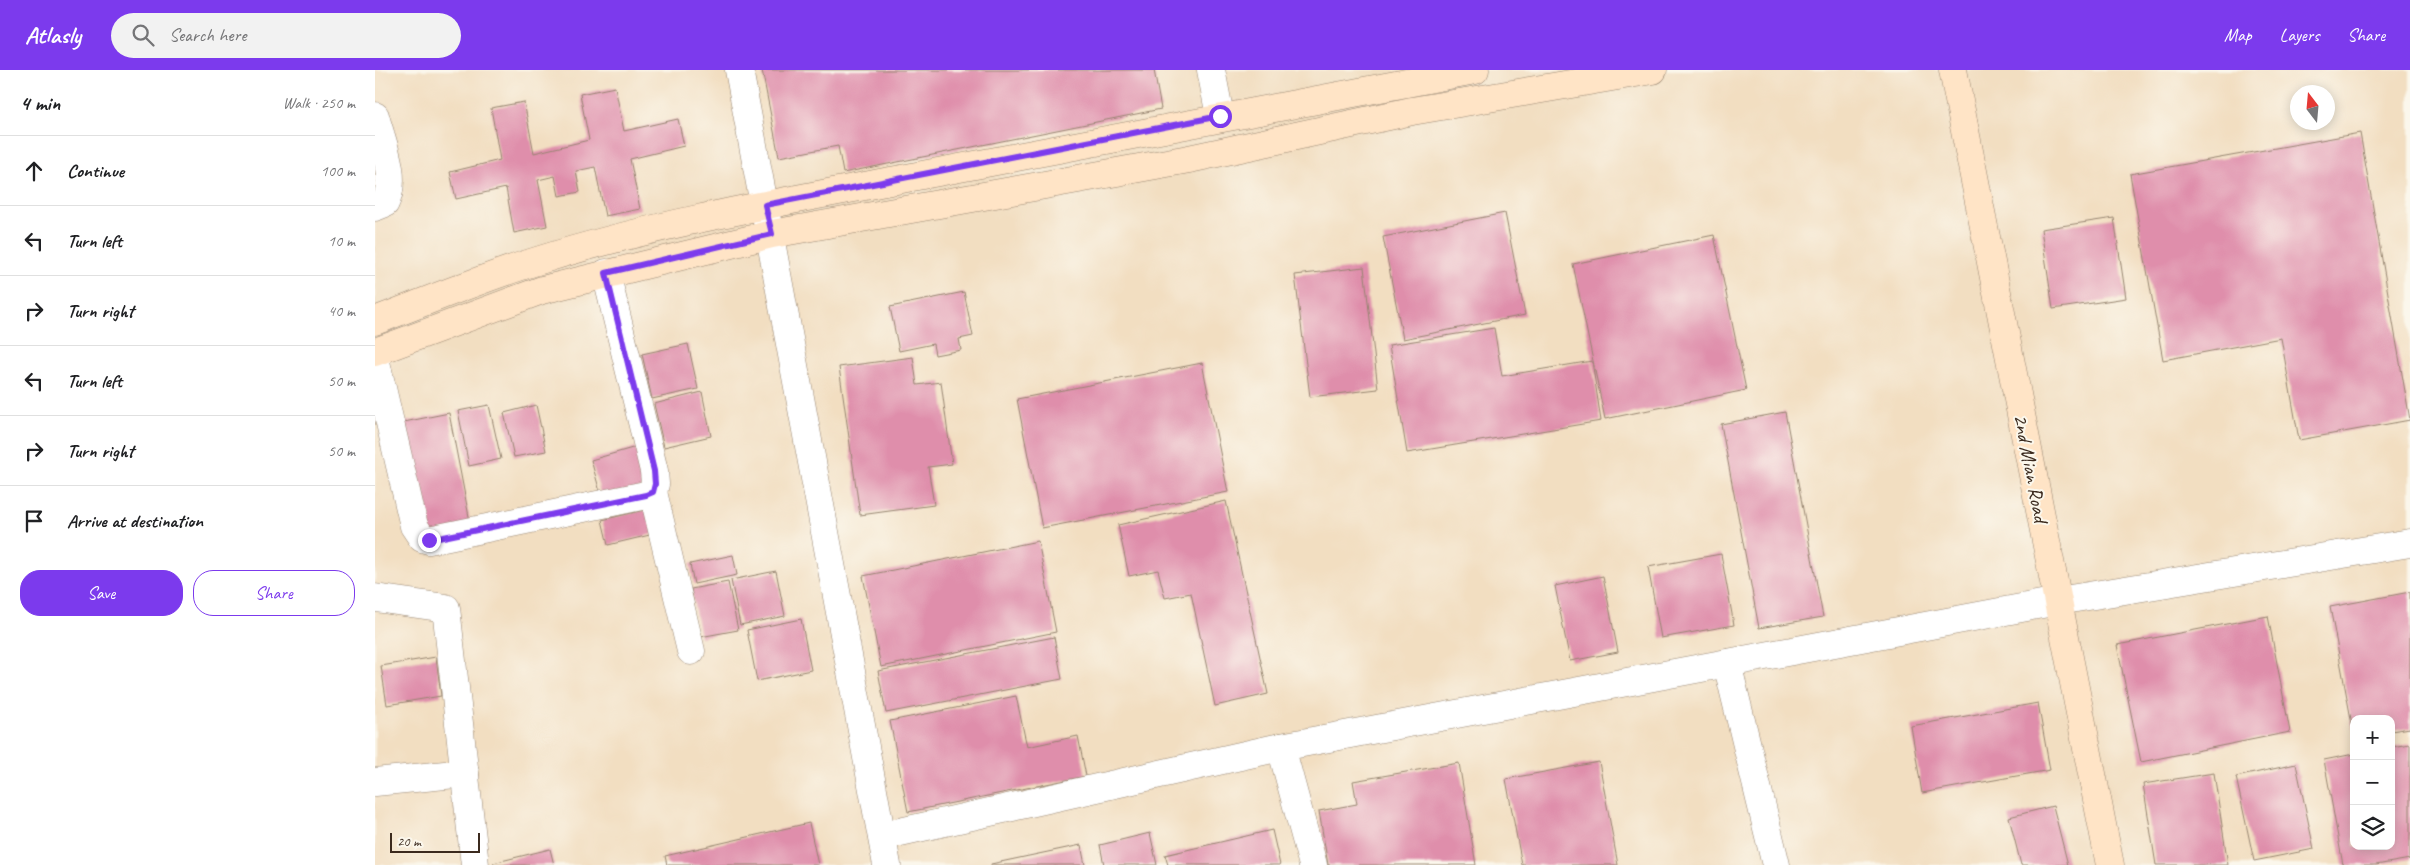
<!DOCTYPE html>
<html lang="en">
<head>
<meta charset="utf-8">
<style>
	:root { --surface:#fff; --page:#f2f2f2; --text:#202124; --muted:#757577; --line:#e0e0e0; --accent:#7c3aed }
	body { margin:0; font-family:Caveat,sans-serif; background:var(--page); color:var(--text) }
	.controls { position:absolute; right:15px; bottom:15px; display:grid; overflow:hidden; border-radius:10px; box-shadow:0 2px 12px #0003 }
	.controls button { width:45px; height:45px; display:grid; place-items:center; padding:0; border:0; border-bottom:1px solid var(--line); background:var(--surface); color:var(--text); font:25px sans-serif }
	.compass { position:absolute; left:1915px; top:15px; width:45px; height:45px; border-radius:50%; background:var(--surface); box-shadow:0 2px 12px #0003; rotate:344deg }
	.scale { position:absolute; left:15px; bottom:12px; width:90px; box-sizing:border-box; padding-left:5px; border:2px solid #3b2a1e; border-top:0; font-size:14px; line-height:18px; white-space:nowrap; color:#3b2a1e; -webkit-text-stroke:4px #fbf7ec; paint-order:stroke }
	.stop { position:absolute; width:15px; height:15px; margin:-11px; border:4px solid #7c3aed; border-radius:50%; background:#fff }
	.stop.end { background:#7c3aed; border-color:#fff; box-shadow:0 1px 5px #0008 }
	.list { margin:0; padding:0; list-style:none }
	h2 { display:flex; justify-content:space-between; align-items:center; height:65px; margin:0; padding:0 20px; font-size:21px }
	h2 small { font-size:16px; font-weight:400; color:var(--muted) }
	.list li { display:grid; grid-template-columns:32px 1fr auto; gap:15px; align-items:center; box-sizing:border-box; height:70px; padding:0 20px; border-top:1px solid var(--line) }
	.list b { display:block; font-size:19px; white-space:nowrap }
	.list em { font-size:16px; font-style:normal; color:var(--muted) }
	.actions { display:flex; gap:10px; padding:15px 20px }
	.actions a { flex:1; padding:11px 0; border:1px solid var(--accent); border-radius:20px; text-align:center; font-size:18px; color:var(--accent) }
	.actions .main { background:var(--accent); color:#fff }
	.icon { flex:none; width:28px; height:28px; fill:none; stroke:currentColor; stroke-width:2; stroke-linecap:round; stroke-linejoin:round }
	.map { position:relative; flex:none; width:2035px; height:795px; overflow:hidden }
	header { display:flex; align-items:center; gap:30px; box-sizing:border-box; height:70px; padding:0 25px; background:var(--accent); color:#fff }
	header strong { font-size:24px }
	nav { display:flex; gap:28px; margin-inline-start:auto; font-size:18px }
	.search { width:350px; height:45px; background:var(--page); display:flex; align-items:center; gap:12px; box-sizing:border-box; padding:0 18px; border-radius:28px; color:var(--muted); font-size:19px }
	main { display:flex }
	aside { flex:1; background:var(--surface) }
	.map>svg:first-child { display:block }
	.building { fill:#df8eab }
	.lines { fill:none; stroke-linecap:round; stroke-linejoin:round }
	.minor-casing { stroke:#968470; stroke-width:29 }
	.secondary-casing { stroke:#968470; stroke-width:29 }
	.minor { stroke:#fff; stroke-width:28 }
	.secondary { stroke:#ffe4c6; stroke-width:28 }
	.route { stroke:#7c3aed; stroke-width:6 }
	.labels { text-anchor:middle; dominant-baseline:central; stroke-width:4; stroke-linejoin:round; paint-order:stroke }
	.street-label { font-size:21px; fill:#3b2a1e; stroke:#fbf7ec }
</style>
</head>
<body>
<header>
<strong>Atlasly</strong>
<div class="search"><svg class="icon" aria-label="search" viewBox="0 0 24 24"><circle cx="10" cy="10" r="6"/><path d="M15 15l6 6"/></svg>Search here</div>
<nav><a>Map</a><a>Layers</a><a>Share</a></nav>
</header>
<main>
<aside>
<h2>4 min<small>Walk · 250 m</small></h2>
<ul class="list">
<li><svg class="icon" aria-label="ahead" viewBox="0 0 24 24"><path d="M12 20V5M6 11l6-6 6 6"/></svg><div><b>Continue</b></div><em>100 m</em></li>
<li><svg class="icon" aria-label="left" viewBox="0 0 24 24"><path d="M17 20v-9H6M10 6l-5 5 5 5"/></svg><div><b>Turn left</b></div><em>10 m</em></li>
<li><svg class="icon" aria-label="right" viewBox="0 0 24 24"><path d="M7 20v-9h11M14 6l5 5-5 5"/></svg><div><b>Turn right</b></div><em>40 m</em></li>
<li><svg class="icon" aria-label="left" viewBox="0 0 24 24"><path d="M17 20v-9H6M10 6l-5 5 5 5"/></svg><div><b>Turn left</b></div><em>50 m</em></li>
<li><svg class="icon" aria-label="right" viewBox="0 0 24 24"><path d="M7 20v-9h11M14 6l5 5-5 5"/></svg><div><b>Turn right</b></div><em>50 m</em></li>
<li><svg class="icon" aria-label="arrive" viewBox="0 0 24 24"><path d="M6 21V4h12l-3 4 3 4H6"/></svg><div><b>Arrive at destination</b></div></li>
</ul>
<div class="actions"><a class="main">Save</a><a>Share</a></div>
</aside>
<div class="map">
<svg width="2035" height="795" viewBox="0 0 2035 795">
	<rect width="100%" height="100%" fill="#fbf7ec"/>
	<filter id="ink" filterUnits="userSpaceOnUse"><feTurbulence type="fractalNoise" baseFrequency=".02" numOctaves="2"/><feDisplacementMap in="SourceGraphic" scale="10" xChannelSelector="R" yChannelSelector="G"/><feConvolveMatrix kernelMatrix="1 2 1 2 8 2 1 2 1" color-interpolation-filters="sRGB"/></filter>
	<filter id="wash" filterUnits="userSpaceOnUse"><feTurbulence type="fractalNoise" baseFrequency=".0096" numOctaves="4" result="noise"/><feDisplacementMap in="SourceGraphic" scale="20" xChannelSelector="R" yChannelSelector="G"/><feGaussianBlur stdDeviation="1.12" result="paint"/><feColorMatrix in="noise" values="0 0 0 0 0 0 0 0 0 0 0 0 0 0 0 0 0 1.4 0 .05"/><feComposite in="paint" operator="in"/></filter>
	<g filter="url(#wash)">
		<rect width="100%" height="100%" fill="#f2dec1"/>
		<g id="blocks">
			<g class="building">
				<polygon points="387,0 779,0 786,39 468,103 463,76 404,87"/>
				<polygon points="240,17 249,61 303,49 309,76 255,89 265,139 230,146 220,97 201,101 205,122 184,126 180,106 163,110 172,156 139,163 131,118 81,129 75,102 125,90 116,38 149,32 159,83 214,70 205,24"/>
				<polygon points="1985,63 2035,350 1924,370 1906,268 1788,290 1755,104"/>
				<polygon points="1130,143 1150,245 1028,269 1008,167"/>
				<polygon points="1739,148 1751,228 1678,239 1666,159"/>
				<polygon points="1339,165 1371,320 1230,349 1198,194"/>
				<polygon points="989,197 1003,319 935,327 920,205"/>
				<polygon points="589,222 598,266 584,269 586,280 560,285 558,274 524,281 515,237"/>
				<polygon points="1119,258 1127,306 1217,291 1226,351 1032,383 1014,275"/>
				<polygon points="313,274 323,319 277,329 267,284"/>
				<polygon points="538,287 542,315 566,312 577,394 553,397 559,435 485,445 464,297"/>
				<polygon points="827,293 853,422 667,458 642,329"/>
				<polygon points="327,322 336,366 289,377 279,334"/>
				<polygon points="114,335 126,389 94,396 83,341"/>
				<polygon points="161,335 171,381 139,387 129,343"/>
				<polygon points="1410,342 1448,547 1384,558 1346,354"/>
				<polygon points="74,343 96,457 50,466 29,352"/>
				<polygon points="261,377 273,416 227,429 216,390"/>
				<polygon points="851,431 893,624 840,636 816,523 790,528 783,500 754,506 743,455"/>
				<polygon points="278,438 283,463 233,475 227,450"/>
				<polygon points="663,471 681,562 506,597 488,506"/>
				<polygon points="1346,484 1359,555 1286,568 1273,497"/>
				<polygon points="358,485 362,505 319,514 315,494"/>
				<polygon points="401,501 410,546 365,555 356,510"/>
				<polygon points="1228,506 1243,582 1195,591 1180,516"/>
				<polygon points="353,512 363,560 325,567 316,519"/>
				<polygon points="2035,522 2035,658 2016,661 2016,649 1979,649 1978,660 1955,537"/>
				<polygon points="1893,546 1915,662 1766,692 1742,575"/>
				<polygon points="426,549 436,600 382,611 372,560"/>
				<polygon points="679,567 687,609 511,643 503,601"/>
				<polygon points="61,587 66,626 12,635 6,596"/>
				<polygon points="641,626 652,677 703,666 711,706 533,742 515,651"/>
				<polygon points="1663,633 1675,700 1547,723 1536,656"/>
				<polygon points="2035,674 2035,789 2001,795 1968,795 1949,690 1979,684 1979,776 2016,776 2016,677"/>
				<polygon points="1224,692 1243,795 1147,795 1131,709"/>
				<polygon points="1084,693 1101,795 953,795 944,741 982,734 978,711"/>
				<polygon points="1921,694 1939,779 1879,791 1861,707"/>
				<polygon points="1839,703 1853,795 1781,795 1768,714"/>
				<polygon points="1678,736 1693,795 1646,795 1634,747"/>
				<polygon points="434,753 443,795 292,795 290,786"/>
				<polygon points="897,760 905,795 793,795 790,785"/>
				<polygon points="775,763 782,795 729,795 725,775"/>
				<polygon points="706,775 710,795 616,795 616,794"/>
				<polygon points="175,779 179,795 119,795 118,793"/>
			</g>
		</g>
	</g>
	<g filter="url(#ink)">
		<use href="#blocks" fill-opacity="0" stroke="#968470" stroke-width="1"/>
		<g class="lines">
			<defs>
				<g id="minor">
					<polyline points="364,0 512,795"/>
					<polyline points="836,0 845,46"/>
					<path d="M0 46C7 73 23 107 10 133L0 137"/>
					<polyline points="0,288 39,456 47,468 54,470 271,425 278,422 280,414 279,401 231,203"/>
					<polyline points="278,422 316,581"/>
					<polyline points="0,528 71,538 100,795"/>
					<polyline points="1352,593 1401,795"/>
					<polyline points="906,677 938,795"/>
					<polyline points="0,712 90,703"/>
					<polyline points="507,766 906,677 1683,531 2035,473"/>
				</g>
				<g id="secondary">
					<polyline points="1578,0 1735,795"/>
					<path d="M0 251C55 230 109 207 165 190 286 152 417 130 542 106 728 69 914 34 1100 0"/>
					<polyline points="0,282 167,220 397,164 814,89 1037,41 1278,0"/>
				</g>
			</defs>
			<use href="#minor" class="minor-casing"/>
			<use href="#secondary" class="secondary-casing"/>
			<use href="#minor" class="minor"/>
			<use href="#secondary" class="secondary"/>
		</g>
	</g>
	<g class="lines" filter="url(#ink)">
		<polyline class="route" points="54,470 271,425 278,422 280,414 279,401 231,203 397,164 390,135 845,46"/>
	</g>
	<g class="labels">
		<g class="street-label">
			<text transform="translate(1656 398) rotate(79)">2nd Mian Road</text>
		</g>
	</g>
</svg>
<div class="controls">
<button>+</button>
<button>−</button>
<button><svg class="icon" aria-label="layers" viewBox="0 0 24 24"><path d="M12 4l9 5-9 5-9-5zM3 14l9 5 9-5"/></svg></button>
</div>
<svg class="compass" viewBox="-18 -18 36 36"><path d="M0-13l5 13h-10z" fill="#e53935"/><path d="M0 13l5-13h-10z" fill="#757577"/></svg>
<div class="scale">20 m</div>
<div class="stop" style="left:845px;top:46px"></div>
<div class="stop end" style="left:54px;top:470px"></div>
</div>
</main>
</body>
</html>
